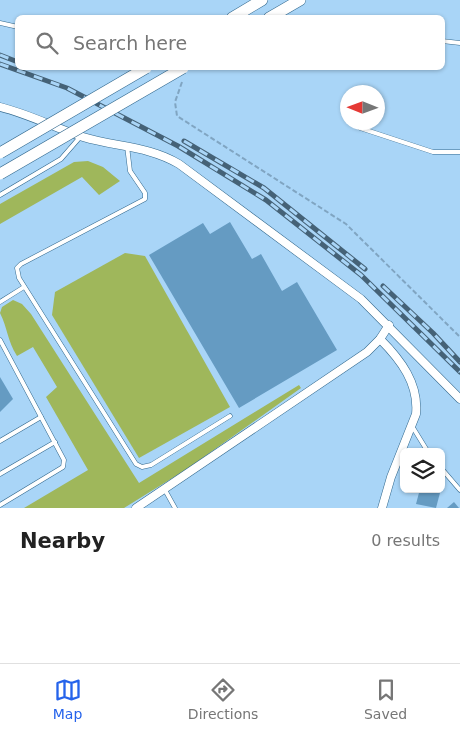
<!DOCTYPE html>
<html lang="en">
<head>
<meta charset="utf-8">
<style>
	:root { --surface:#fff; --page:#f2f2f2; --text:#222; --muted:#767676; --line:#e0e0e0; --accent:#2563eb }
	body { margin:0; font-family:"DejaVu Sans",sans-serif; background:var(--page); color:var(--text) }
	.controls { position:absolute; right:15px; bottom:15px; display:grid; overflow:hidden; border-radius:8px; box-shadow:0 1px 4px #0004 }
	.controls button { width:45px; height:45px; display:grid; place-items:center; padding:0; border:0; border-bottom:1px solid var(--line); background:var(--surface); color:var(--text); font:25px sans-serif }
	.compass { position:absolute; left:340px; top:85px; width:45px; height:45px; border-radius:50%; background:var(--surface); box-shadow:0 1px 4px #0004; rotate:271deg }
	.list { margin:0; padding:0; list-style:none }
	h2 { display:flex; justify-content:space-between; align-items:center; height:65px; margin:0; padding:0 20px; font-size:21px }
	h2 small { font-size:16px; font-weight:400; color:var(--muted) }
	.icon { flex:none; width:28px; height:28px; fill:none; stroke:currentColor; stroke-width:2; stroke-linecap:round; stroke-linejoin:round }
	.map { position:relative; flex:none; width:460px; height:508px; overflow:hidden }
	.search { position:absolute; background:var(--surface); box-shadow:0 1px 4px #0004; left:15px; right:15px; top:15px; height:55px; display:flex; align-items:center; gap:12px; box-sizing:border-box; padding:0 18px; border-radius:8px; color:var(--muted); font-size:19px }
	.sheet { height:155px; background:var(--surface) }
	nav { display:flex; justify-content:space-around; align-items:center; box-sizing:border-box; height:70px; border-top:1px solid var(--line); background:var(--surface); font-size:14px; color:var(--muted) }
	nav a { display:grid; justify-items:center; gap:2px }
	nav .on { color:var(--accent) }
	.map>svg:first-child { display:block }
	.green { fill:#9fb75b }
	.building { fill:#659bc2 }
	.lines { fill:none; stroke-linecap:round; stroke-linejoin:round }
	.lane-casing { stroke:#33698e; stroke-width:5 }
	.street-casing { stroke:#33698e; stroke-width:9 }
	.secondary-casing { stroke:#33698e; stroke-width:12 }
	.path { stroke:#80a5c2; stroke-width:2; stroke-dasharray:5 2.5; stroke-linecap:butt }
	.lane { stroke:#fff; stroke-width:4 }
	.street { stroke:#fff; stroke-width:8 }
	.secondary { stroke:#fff; stroke-width:11 }
	.rail-casing { stroke:#456277; stroke-width:5 }
	.rail { stroke:#a9d5f7; stroke-width:3; stroke-dasharray:9; stroke-linecap:butt }
	.secondary-bridge-casing { stroke:#33698e; stroke-width:12; stroke-linecap:butt }
	.secondary-bridge { stroke:#fff; stroke-width:11 }
</style>
</head>
<body>
<div class="map">
<svg width="460" height="508" viewBox="0 0 460 508">
	<rect width="100%" height="100%" fill="#a9d5f7"/>
	<g class="green">
		<polygon points="88,161 103,167 120,181 99,195 82,177 0,224 0,204 74,162"/>
		<polygon points="125,253 145,256 230,407 139,458 52,315 55,292"/>
		<path d="M13 300 22 304 31 314 139 483 299 385 301 388 187 469 124 508H24L88 470 46 397 57 387 33 347 17 356C7 340 8 329 0 313L2 307Z"/>
	</g>
	<g class="building">
		<polygon points="230,222 252,259 261,254 282,291 297,282 337,350 239,408 149,255 203,223 210,234"/>
		<polygon points="0,377 13,399 0,412"/>
		<polygon points="420,489 441,489 436,508 416,504"/>
		<polygon points="454,502 459,508 447,508"/>
	</g>
	<g class="lines">
		<defs>
			<g id="lane">
				<polyline points="0,23 18,27"/>
				<polyline points="442,41 460,43"/>
				<polyline points="360,128 433,152 460,152"/>
				<polyline points="127,146 130,171 145,193 145,199 21,264 17,268 19,278 136,464 142,467 151,465 230,416"/>
				<polyline points="0,195 61,159 81,136"/>
				<polyline points="0,302 24,287"/>
				<polyline points="0,340 64,460 63,467 0,505"/>
				<polyline points="412,426 428,452"/>
				<polyline points="0,441 41,417"/>
				<polyline points="441,468 460,490"/>
				<polyline points="0,474 55,442"/>
				<polyline points="165,490 175,508"/>
			</g>
			<g id="street">
				<path d="M0 107C29 114 55 128 83 137 116 147 149 146 179 164L361 299 460 399"/>
				<path d="M380 339C401 360 419 384 416 414L391 477 382 508"/>
				<polyline points="136,508 367,352 380,339 389,325"/>
			</g>
			<g id="secondary">
				<polyline points="232,18 262,0"/>
				<polyline points="269,18 300,0"/>
			</g>
		</defs>
		<use href="#lane" class="lane-casing"/>
		<use href="#street" class="street-casing"/>
		<use href="#secondary" class="secondary-casing"/>
		<polyline class="path" points="182,82 175,102 177,116 346,224 460,337"/>
		<use href="#lane" class="lane"/>
		<use href="#street" class="street"/>
		<use href="#secondary" class="secondary"/>
		<defs>
			<g id="rail">
				<polyline points="0,55 18,62"/>
				<polyline points="0,64 67,88 178,146 266,200 361,275 460,372"/>
				<polyline points="184,141 264,188 365,269"/>
				<polyline points="383,286 433,333 460,362"/>
			</g>
		</defs>
		<use href="#rail" class="rail-casing"/>
		<use href="#rail" class="rail"/>
		<defs>
			<g id="secondary-bridge">
				<polyline points="0,153 146,68"/>
				<polyline points="0,174 183,68"/>
			</g>
		</defs>
		<use href="#secondary-bridge" class="secondary-bridge-casing"/>
		<use href="#secondary-bridge" class="secondary-bridge"/>
	</g>
</svg>
<div class="controls">
<button><svg class="icon" aria-label="layers" viewBox="0 0 24 24"><path d="M12 4l9 5-9 5-9-5zM3 14l9 5 9-5"/></svg></button>
</div>
<svg class="compass" viewBox="-18 -18 36 36"><path d="M0-13l5 13h-10z" fill="#e53935"/><path d="M0 13l5-13h-10z" fill="#767676"/></svg>
<div class="search"><svg class="icon" aria-label="search" viewBox="0 0 24 24"><circle cx="10" cy="10" r="6"/><path d="M15 15l6 6"/></svg>Search here</div>
</div>
<section class="sheet">
<h2>Nearby<small>0 results</small></h2>
<ul class="list">
</ul>
</section>
<nav>
<a class="on"><svg class="icon" aria-label="map" viewBox="0 0 24 24"><path d="M3 6l6-2 6 2 6-2v14l-6 2-6-2-6 2zM9 4v14M15 6v14"/></svg>Map</a>
<a><svg class="icon" aria-label="directions" viewBox="0 0 24 24"><path d="M12 3l9 9-9 9-9-9zM9 14v-3h6M13 9l2 2-2 2"/></svg>Directions</a>
<a><svg class="icon" aria-label="saved" viewBox="0 0 24 24"><path d="M7 4h10v16l-5-4-5 4z"/></svg>Saved</a>
</nav>
</body>
</html>
